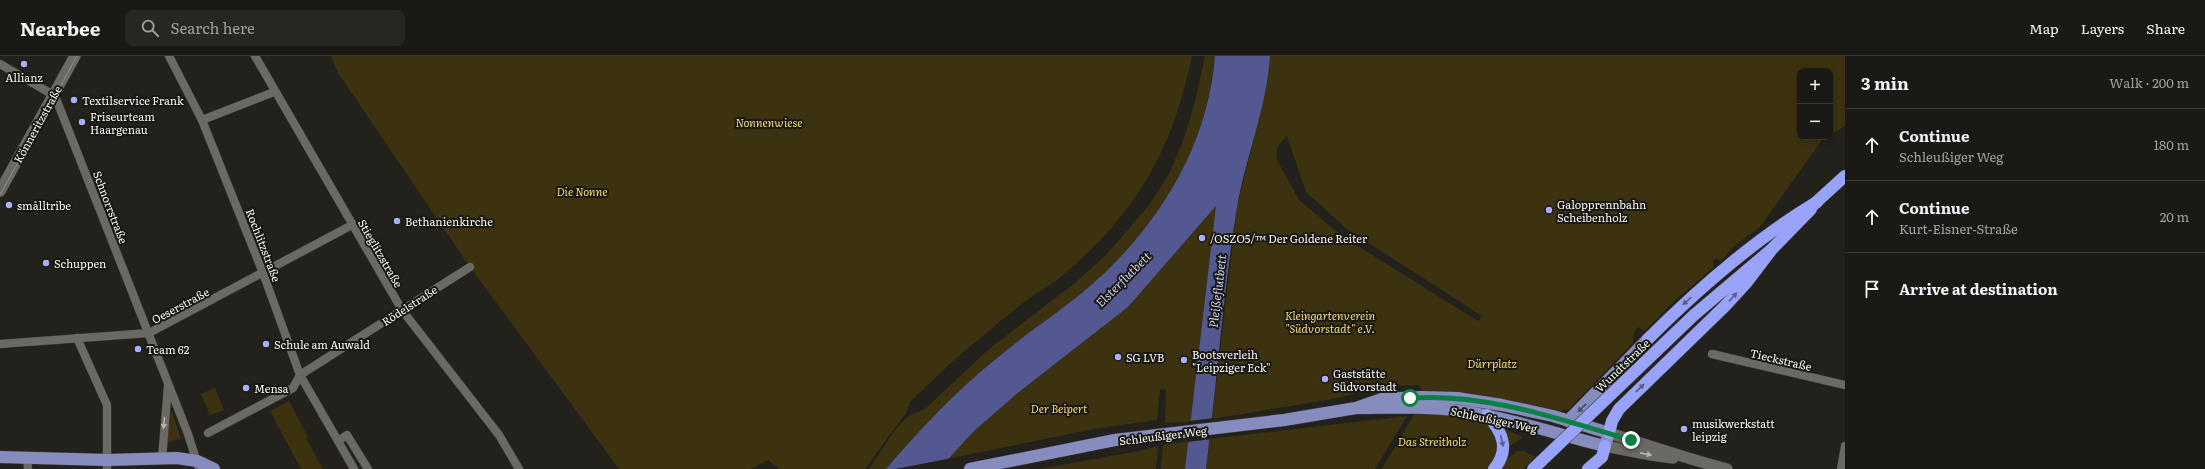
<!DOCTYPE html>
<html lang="en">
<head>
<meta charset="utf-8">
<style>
	:root { --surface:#1a1915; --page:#272622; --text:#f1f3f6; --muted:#9fa0a0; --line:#383834 }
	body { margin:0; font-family:Literata,serif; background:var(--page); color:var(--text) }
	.controls { position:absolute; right:12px; top:12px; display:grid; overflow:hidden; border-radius:8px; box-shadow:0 2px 6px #0003 }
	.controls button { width:36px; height:36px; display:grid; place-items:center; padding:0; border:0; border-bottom:1px solid var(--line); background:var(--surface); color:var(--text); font:20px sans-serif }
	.stop { position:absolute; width:12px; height:12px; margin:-9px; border:3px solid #0b8043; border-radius:50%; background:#fff }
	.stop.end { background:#0b8043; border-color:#fff; box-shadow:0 1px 4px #0008 }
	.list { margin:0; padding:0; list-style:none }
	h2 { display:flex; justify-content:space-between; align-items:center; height:52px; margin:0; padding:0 16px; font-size:17px }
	h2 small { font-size:13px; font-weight:400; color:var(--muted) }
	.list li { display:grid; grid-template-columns:26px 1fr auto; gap:12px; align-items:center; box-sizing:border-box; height:72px; padding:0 16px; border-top:1px solid var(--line) }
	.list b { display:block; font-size:15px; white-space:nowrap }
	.list p { margin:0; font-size:13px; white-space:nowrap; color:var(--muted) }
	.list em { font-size:13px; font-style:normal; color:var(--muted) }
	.icon { flex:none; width:22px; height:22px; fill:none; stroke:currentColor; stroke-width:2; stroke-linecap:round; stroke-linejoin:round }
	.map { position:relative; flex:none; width:1845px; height:413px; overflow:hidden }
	header { display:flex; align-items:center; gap:24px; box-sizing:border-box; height:56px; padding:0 20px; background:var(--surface); border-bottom:1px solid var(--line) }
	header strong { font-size:19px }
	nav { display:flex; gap:22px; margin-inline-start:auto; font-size:14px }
	.search { width:280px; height:36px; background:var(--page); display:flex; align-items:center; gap:10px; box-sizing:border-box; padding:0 14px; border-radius:8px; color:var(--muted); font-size:15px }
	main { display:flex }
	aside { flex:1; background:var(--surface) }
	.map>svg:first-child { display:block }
	.green { fill:#3c3210; fill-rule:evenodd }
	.water { fill:#535891 }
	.pier { fill:#22211c }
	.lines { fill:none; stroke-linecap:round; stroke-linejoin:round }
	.street-casing { stroke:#3f3e3a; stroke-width:9 }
	.secondary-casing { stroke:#3f3e3a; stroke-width:12 }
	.primary-casing { stroke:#3f3e3a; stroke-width:13 }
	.highway-casing { stroke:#3f3e3a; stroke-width:13 }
	.street { stroke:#6b6963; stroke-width:8 }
	.secondary { stroke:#6b6963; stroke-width:11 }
	.primary { stroke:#878cbe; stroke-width:12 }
	.highway { stroke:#9aa3fa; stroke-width:12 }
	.tram { stroke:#908f8b; stroke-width:1 }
	.highway-bridge-casing { stroke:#3f3e3a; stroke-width:13; stroke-linecap:butt }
	.highway-bridge { stroke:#9aa3fa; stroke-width:12 }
	.oneway { fill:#5a5e86 }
	.oneway2 { fill:#4a4c60 }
	.oneway3 { fill:#b7b5b1 }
	.route { stroke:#0b8043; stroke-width:5 }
	.poi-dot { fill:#a8b0fc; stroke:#191813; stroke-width:1.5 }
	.labels { text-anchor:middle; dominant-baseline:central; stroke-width:4; stroke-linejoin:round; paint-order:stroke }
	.poi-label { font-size:11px; fill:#f5f4f1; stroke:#191813; text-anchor:start }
	.park-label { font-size:11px; font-style:italic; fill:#f8da7a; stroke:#191813 }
	.street-label { font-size:11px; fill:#f5f4f1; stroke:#191813 }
	.water-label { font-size:12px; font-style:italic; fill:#cacff2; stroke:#191813 }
</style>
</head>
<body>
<header>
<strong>Nearbee</strong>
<div class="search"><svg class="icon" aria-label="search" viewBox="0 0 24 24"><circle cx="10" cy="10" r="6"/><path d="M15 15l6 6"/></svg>Search here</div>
<nav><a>Map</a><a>Layers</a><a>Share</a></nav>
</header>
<main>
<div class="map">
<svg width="1845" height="413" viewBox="0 0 1845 413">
	<rect width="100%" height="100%" fill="#22211c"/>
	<g class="green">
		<path d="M331 0H1192C1173 93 1136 158 1063 219 1054 227 1042 234 1031 241 1015 253 999 266 984 279 958 299 934 323 910 346L906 357 865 413H779L768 404 751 413H619L470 211 338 17Z"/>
		<path d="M1205 0H1215C1208 93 1154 177 1083 236 1055 259 1024 279 997 302 956 335 920 373 886 413H869L894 375 909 359 925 353 989 293 1076 226 1105 200 1150 148 1169 118 1183 85 1195 46Z"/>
		<path d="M1270 0H1845V70L1830 79V15H1800V81H1826L1822 84 1760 171 1733 191 1721 205 1715 202 1713 205 1714 211 1673 246 1645 275 1638 271 1634 277 1633 287 1569 353 1560 355 1471 337 1422 334 1418 329 1382 330 1338 342 1212 363 1237 150 1259 63 1269 14ZM1287 80 1306 136 1347 173 1482 260 1478 265 1342 180 1299 144 1276 102 1278 90Z"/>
		<polygon points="1217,149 1191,366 1165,367 1166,334 1160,333 1157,364 1094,373 947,403 974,375 1019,336 1128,251"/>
		<polygon points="215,332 224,354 210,359 201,338"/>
		<polygon points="289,345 308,381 306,382 323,413 301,413 270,355"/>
		<polygon points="172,356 181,383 167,387 169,357"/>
		<path d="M1421 357 1461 360 1491 369C1502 384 1498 400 1487 413H1382L1414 359Z"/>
		<polygon points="1407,360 1375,413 1206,413 1210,383"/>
		<polygon points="1504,373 1523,381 1509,391"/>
		<polygon points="1189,385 1185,413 1161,413 1163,389"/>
		<polygon points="1158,390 1156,413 1040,413 1144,394"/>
		<polygon points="1516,395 1523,395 1535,401 1523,413 1497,413"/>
	</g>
	<path class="water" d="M1215 0H1270C1267 51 1246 100 1237 151 1223 238 1217 326 1206 413H1185L1216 150 1128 251 1019 336 974 375 939 413H886C920 373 956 335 997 302 1024 279 1055 259 1083 236 1154 177 1208 93 1215 0Z"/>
	<g class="pier">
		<polygon points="1214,362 1212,383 1187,386 1189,365"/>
		<polygon points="951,402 941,413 895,413 947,403"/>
	</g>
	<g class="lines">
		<defs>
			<g id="street">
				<polyline points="169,0 202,64 263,217 300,319 338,385"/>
				<polyline points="255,0 402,254 499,379 519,413"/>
				<polyline points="0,8 55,40 188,378 199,413"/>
				<polyline points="202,64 274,36"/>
				<polyline points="77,282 107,349 107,413"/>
				<polyline points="0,288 149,277 352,169"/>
				<polyline points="1712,298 1845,329"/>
				<polyline points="208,377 293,332 300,319 470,211"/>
				<polyline points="27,402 28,413"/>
				<polyline points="162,403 168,330"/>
				<polyline points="354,413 338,385 347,379 368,413"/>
				<polyline points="1841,413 1845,390"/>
			</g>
			<g id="secondary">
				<polyline points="0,135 75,0"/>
				<path d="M1609 377C1648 389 1687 403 1727 413"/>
				<polyline points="1605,390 1651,399 1673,402"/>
			</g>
			<g id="primary">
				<polyline points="1568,365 1648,283"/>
				<polyline points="0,401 107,404 177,402 197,405 214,413"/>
				<path d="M970 413 1115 384 1284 364 1356 352 1382 343 1421 341 1457 342 1502 349 1553 360 1609 377 1605 390C1557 378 1509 362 1460 355 1425 350 1391 352 1356 352"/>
			</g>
			<g id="highway">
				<polyline points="1812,150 1845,120"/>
				<polyline points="1694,259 1772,193 1811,153"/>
				<path d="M1648 283C1699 232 1755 183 1817 146"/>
				<path d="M1487 359C1503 376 1510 394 1494 413"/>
				<polyline points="1609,377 1612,365 1619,353 1725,250 1747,226 1772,193"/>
				<polyline points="1588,413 1602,401 1605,390"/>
			</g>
		</defs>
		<use href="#street" class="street-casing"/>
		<use href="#secondary" class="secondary-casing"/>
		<use href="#primary" class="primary-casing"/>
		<use href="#highway" class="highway-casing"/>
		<use href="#street" class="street"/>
		<use href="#secondary" class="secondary"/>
		<use href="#primary" class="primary"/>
		<use href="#highway" class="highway"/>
		<polyline class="tram" points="0,139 77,0"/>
		<defs>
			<polyline id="highway-bridge" points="1533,413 1694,259"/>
		</defs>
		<use href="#highway-bridge" class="highway-bridge-casing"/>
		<use href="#highway-bridge" class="highway-bridge"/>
	</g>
	<defs><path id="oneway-solid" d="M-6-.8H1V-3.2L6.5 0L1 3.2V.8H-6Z"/></defs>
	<g class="oneway">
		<use href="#oneway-solid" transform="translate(1733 241) rotate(-47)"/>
		<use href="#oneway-solid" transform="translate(1687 245) rotate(138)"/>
		<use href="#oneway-solid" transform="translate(1640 332) rotate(-44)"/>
		<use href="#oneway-solid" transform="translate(1502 385) rotate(77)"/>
	</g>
	<use class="oneway2" href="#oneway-solid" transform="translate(1582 352) rotate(136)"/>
	<g class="oneway3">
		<use href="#oneway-solid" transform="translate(164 367) rotate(95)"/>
		<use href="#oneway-solid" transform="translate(1646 398) rotate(11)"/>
	</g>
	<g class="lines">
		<path class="route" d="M1410 342C1487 337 1558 363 1631 384"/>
	</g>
	<g class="poi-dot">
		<circle cx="24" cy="8" r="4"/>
		<circle cx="74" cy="44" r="4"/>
		<circle cx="82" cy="66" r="4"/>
		<circle cx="9" cy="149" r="4"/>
		<circle cx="1549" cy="154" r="4"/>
		<circle cx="397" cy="165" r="4"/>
		<circle cx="1202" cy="182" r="4"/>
		<circle cx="46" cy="207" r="4"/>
		<circle cx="266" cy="288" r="4"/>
		<circle cx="138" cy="293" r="4"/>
		<circle cx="1118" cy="301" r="4"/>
		<circle cx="1184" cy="304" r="4"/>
		<circle cx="1325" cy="323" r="4"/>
		<circle cx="246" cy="332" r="4"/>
		<circle cx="1684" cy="373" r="4"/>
	</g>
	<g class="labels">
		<g class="poi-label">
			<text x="24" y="21" text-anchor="middle">Allianz</text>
			<text x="82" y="44">Textilservice Frank</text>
			<text x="90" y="60">Friseurteam<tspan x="90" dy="13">Haargenau</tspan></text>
			<text x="1557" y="148">Galopprennbahn<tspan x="1557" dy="13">Scheibenholz</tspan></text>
			<text x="17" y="149">smålltribe</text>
			<text x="405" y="165">Bethanienkirche</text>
			<text x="1210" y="182">/OSZO5/™ Der Goldene Reiter</text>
			<text x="54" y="207">Schuppen</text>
			<text x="274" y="288">Schule am Auwald</text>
			<text x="146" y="293">Team 62</text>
			<text x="1192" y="298">Bootsverleih<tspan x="1192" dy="13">"Leipziger Eck"</tspan></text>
			<text x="1126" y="301">SG LVB</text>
			<text x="1333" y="317">Gaststätte<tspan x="1333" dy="13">Südvorstadt</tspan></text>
			<text x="254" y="332">Mensa</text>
			<text x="1692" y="367">musikwerkstatt<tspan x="1692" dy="13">leipzig</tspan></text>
		</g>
		<g class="park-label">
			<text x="769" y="66">Nonnenwiese</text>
			<text x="582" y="135">Die Nonne</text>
			<text x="1330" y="259">Kleingartenverein<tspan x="1330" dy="13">"Südvorstadt" e.V.</tspan></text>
			<text x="1492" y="307">Dürrplatz</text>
			<text x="1059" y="352">Der Beipert</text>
			<text x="1432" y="385">Das Streitholz</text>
		</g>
		<g class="street-label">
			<text transform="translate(37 68) rotate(-61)">Könneritzstraße</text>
			<text transform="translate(111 151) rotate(69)">Schnorrstraße</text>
			<text transform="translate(264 189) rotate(69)">Rochlitzstraße</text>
			<text transform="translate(381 197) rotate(60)">Stieglitzstraße</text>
			<text transform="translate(180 249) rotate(-28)">Oeserstraße</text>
			<text transform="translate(409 249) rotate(-33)">Rödelstraße</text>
			<text transform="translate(1781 303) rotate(13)">Tieckstraße</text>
			<text transform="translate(1622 309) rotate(-44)">Wundtstraße</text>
			<text transform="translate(1494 363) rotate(12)">Schleußiger Weg</text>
			<text transform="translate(1163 379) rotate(-7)">Schleußiger Weg</text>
		</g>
		<g class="water-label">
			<text transform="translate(1123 223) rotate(-45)">Elsterflutbett</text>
			<text transform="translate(1217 235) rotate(-83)">Pleißeflutbett</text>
		</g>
	</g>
</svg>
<div class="controls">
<button>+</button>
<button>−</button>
</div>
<div class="stop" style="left:1410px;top:342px"></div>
<div class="stop end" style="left:1631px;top:384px"></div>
</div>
<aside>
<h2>3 min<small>Walk · 200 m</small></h2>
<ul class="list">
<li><svg class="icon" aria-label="ahead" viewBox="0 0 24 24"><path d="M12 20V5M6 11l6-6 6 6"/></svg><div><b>Continue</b><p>Schleußiger Weg</p></div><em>180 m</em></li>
<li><svg class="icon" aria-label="ahead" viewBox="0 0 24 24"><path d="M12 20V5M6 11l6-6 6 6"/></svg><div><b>Continue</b><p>Kurt-Eisner-Straße</p></div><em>20 m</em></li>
<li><svg class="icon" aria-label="arrive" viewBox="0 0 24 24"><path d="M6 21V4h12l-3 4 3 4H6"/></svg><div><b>Arrive at destination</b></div></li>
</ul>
</aside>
</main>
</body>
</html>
